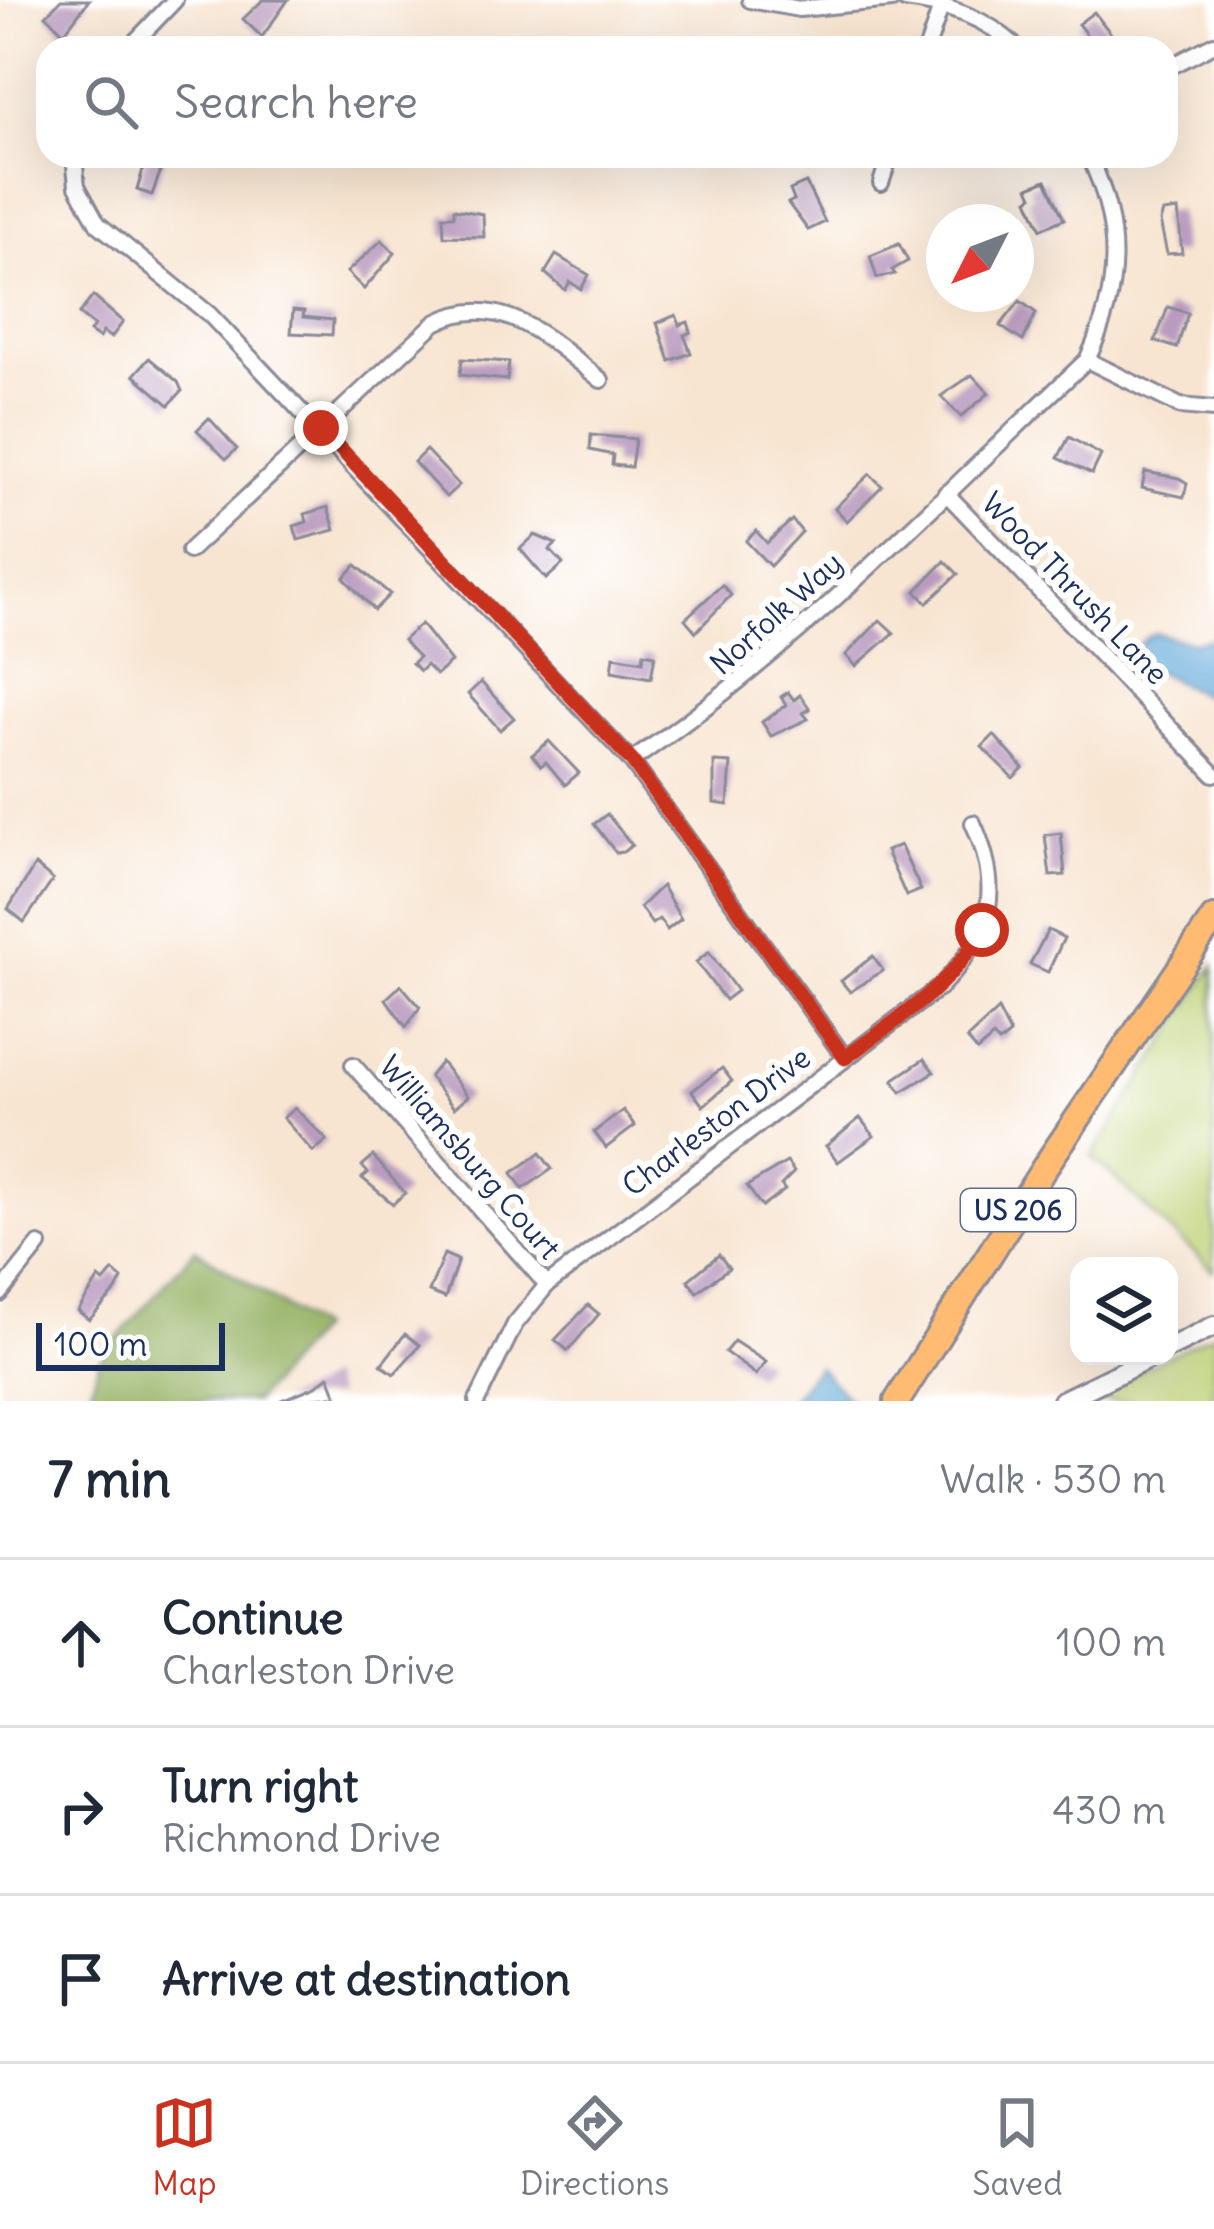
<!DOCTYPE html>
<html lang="en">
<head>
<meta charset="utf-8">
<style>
	:root { --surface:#fff; --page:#f2f2f3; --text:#1f2937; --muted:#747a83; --line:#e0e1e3; --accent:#c8321e }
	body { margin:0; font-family:Delius,sans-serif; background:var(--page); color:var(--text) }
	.controls { position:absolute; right:36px; bottom:36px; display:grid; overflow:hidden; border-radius:24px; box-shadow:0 12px 48px #0002 }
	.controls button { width:108px; height:108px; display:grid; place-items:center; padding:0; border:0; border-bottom:3px solid var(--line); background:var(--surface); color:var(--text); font:60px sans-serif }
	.compass { position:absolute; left:926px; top:204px; width:108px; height:108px; border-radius:50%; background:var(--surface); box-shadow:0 12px 48px #0002; rotate:228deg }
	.scale { position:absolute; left:36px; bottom:30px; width:189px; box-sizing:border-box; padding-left:12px; border:6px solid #1b2f5e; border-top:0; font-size:33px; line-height:42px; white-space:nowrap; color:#1b2f5e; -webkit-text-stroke:9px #fff; paint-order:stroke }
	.stop { position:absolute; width:36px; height:36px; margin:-27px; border:9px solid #c8321e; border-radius:50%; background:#fff }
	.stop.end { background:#c8321e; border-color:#fff; box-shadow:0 3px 12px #0008 }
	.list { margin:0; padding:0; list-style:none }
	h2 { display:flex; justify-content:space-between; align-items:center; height:156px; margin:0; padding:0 48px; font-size:51px }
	h2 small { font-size:39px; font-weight:400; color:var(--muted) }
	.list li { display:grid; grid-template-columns:78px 1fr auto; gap:36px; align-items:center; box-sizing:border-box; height:168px; padding:0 48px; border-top:3px solid var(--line) }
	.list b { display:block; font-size:45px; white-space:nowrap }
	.list p { margin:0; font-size:39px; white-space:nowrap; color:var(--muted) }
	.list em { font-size:39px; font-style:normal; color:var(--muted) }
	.icon { flex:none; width:66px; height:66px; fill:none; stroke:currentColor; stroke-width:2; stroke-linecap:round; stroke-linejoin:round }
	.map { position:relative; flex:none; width:1214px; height:1401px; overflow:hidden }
	.search { position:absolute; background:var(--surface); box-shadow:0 12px 48px #0002; left:36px; right:36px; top:36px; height:132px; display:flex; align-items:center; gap:30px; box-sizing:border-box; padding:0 42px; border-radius:36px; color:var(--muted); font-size:45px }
	.sheet { height:660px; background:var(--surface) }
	nav { display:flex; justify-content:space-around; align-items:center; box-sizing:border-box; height:168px; border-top:3px solid var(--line); background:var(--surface); font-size:33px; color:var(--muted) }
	nav a { display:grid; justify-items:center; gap:6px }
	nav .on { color:var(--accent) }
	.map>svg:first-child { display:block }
	.green { fill:#bdd073; stroke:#6c8068; stroke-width:3 }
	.forest { fill:#96b265; stroke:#587062; stroke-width:3 }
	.water { fill:#62a9d9; stroke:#3e6c9c; stroke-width:3 }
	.building { fill:#ba9bc0 }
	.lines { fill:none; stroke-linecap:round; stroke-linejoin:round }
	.minor-casing { stroke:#8a8a98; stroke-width:20 }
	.tertiary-casing { stroke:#8a8a98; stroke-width:24 }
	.trunk-casing { stroke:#8a8a98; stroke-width:30 }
	.minor { stroke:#fff; stroke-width:14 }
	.tertiary { stroke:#fff; stroke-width:18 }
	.trunk { stroke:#ffbb71; stroke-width:24 }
	.route { stroke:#c8321e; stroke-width:15 }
	.labels { text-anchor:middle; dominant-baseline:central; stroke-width:12; stroke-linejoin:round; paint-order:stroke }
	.shield { fill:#fff; stroke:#5f6d8e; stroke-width:3 }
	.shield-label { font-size:27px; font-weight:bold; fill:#1b2f5e }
	.street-label { font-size:30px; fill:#1b2f5e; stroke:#fff }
</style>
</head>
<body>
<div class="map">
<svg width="1214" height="1401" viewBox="0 0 1214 1401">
	<rect width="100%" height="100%" fill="#fff"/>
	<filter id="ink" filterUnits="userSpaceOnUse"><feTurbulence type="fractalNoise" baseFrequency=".00833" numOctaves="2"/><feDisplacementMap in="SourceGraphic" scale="24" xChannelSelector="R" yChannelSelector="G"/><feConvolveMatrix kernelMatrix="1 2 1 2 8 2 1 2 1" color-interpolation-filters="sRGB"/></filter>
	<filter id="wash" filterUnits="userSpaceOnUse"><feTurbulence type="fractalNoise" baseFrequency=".004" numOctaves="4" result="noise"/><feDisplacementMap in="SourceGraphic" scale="48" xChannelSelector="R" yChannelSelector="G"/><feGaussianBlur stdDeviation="2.7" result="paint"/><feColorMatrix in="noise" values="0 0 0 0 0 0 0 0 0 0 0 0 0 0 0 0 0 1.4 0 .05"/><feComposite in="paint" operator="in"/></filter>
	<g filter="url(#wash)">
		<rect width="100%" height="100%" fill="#f8e5d1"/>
		<g class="green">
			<polygon points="1214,966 1214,1271 1092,1157"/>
			<polygon points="1214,1333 1214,1401 1078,1401"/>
		</g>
		<polygon class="forest" points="195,1249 318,1329 255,1401 88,1401 99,1360"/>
		<g class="water">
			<polygon points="1154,633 1192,642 1214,638 1214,701 1144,665 1139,643"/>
			<polygon points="818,1366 850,1401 790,1401"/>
		</g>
		<g id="blocks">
			<g class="building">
				<polygon points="61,0 89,0 64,33 46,15"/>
				<polygon points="263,0 288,0 262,37 243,19"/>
				<polygon points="1094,12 1115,39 1104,48 1097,48 1078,24"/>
				<polygon points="147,156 166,156 152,195 137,190"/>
				<polygon points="1046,180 1064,219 1041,229 1028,199 1033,196 1029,187"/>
				<polygon points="806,183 825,222 808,230 788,203 794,200 790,190"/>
				<polygon points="454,209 483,214 484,237 444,236 443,216 454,216"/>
				<polygon points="1178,210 1182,253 1167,254 1160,221 1163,212"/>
				<polygon points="382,240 395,253 364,289 347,272"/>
				<polygon points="899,244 908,261 892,270 895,274 877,278 870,256"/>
				<polygon points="556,255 589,275 581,289 570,282 565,290 545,273"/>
				<polygon points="93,296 123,322 111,338 103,332 99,338 90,332 94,326 79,314"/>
				<polygon points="1020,301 1036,313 1023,341 1000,326"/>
				<polygon points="1168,307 1188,313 1177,348 1155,341"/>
				<polygon points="293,310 304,311 303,317 333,320 332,335 291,333"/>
				<polygon points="676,315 680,325 688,322 691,332 684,335 691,353 670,361 657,323"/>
				<polygon points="149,358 178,382 182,391 169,405 134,375"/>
				<polygon points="462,359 509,362 507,380 460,375"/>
				<polygon points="972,375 989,393 961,417 941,396"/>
				<polygon points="209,418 237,449 226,459 197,430"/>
				<polygon points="591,435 635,439 631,467 612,465 613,455 590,450"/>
				<polygon points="1069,437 1101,455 1092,474 1058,458"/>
				<polygon points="426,450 459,485 446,497 414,462"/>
				<polygon points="1145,472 1179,478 1187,483 1184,497 1142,488"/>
				<polygon points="870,474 882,486 847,521 835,508"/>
				<polygon points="328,507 335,530 298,540 294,526 307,522 305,514"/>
				<polygon points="792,520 802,532 770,566 746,541 756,531 767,543"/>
				<polygon points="535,535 556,544 550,550 563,564 546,579 520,549"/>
				<polygon points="945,561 958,574 927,603 916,591"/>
				<polygon points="356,565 390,594 374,610 344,578"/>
				<polygon points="722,585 731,595 696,632 685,619"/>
				<polygon points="880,620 894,633 856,666 846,655"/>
				<polygon points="421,624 451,662 436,675 426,665 420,671 412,663 419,657 403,640"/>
				<polygon points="644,653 655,655 651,678 612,671 614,656 643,661"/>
				<polygon points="481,682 514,718 500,730 468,694"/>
				<polygon points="788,692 794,700 800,695 810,709 803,713 808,719 771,736 762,722 786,705 781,697"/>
				<polygon points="994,735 1023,768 1013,778 982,747"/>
				<polygon points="549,741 579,773 565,785 546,762 541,766 532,755"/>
				<polygon points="714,762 731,763 728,805 714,803"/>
				<polygon points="607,814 632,845 623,852 616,853 594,824"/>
				<polygon points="1061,833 1065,875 1050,876 1045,835"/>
				<polygon points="900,845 921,890 906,896 886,851"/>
				<polygon points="35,865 53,880 24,922 8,909"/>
				<polygon points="662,886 681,919 667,930 659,919 652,924 640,907"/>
				<polygon points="1048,930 1064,938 1048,972 1030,964"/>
				<polygon points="709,952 737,991 725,1000 696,962"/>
				<polygon points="873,956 883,970 850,992 841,981"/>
				<polygon points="401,985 420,1007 406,1027 386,999"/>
				<polygon points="998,1010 1010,1034 999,1043 993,1037 977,1051 967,1039"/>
				<polygon points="924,1059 934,1072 901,1092 893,1080"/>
				<polygon points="441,1062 468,1096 454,1108 429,1077"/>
				<polygon points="722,1068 732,1081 703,1106 692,1091"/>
				<polygon points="295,1108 327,1140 313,1152 283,1118"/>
				<polygon points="623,1110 635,1126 606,1148 594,1132"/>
				<polygon points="860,1118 874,1136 838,1162 826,1146"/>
				<polygon points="540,1153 552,1169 523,1189 512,1173"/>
				<polygon points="373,1156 405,1193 393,1204 362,1178 368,1173 362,1166"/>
				<polygon points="787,1162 794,1172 781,1185 785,1190 762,1207 747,1186"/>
				<polygon points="444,1254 458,1260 445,1298 429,1292"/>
				<polygon points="719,1255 729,1268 697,1292 688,1280"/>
				<polygon points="113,1271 122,1279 116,1291 89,1320 78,1311 99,1278 104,1282"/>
				<polygon points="588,1305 599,1314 568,1351 555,1340"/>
				<polygon points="405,1334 420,1345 394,1374 381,1365"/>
				<polygon points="734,1341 766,1362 756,1375 725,1352"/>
				<polygon points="329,1376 337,1396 279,1401 316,1386"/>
			</g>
		</g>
	</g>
	<g filter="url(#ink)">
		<use href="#blocks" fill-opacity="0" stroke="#8a8a98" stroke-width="3"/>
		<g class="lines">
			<defs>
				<g id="minor">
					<polyline points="750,0 799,9 892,0"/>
					<path d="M905 0C947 5 986 17 1017 48"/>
					<polyline points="129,48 175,0"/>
					<polyline points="927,48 942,4"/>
					<polyline points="1166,69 1214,44"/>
					<polyline points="74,156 77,186 98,224 210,315 631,761 845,1058"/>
					<polyline points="881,183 890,156"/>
					<polyline points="1087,360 1180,406 1214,409"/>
					<polyline points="946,493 1214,774"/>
					<path d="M189 551 435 323C501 288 551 341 601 380"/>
					<path d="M631 761C799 647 940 498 1087 360 1121 289 1123 227 1089 156"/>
					<polyline points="353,1065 547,1285"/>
					<polyline points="0,1294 39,1245"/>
					<path d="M477 1401 515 1324 547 1285 940 987C991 934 1004 892 973 823"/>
				</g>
				<g id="tertiary">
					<polyline points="1169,1348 1214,1326"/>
					<polyline points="1062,1401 1154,1356"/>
				</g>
				<polyline id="trunk" points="897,1401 1048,1162 1214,918"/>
			</defs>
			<use href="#minor" class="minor-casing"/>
			<use href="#tertiary" class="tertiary-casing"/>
			<use href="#trunk" class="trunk-casing"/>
			<use href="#minor" class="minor"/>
			<use href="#tertiary" class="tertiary"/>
			<use href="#trunk" class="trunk"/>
		</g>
	</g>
	<g class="lines" filter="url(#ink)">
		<path class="route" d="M321 428 632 761 845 1058C896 1020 951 987 982 930"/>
	</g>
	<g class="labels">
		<rect class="shield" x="961" y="1189" width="114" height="42" rx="9"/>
		<g class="shield-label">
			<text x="1018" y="1210">US 206</text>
		</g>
		<g class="street-label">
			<text transform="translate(1075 588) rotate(46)">Wood Thrush Lane</text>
			<text transform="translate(776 613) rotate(-42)">Norfolk Way</text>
			<text transform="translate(716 1121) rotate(-37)">Charleston Drive</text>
			<text transform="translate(470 1157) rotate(49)">Williamsburg Court</text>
		</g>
	</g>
</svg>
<div class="controls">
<button><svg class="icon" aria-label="layers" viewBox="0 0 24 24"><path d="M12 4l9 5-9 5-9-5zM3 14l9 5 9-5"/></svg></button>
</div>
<svg class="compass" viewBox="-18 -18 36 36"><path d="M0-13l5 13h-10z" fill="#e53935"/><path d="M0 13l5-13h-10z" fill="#747a83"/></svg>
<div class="scale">100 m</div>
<div class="stop" style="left:982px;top:930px"></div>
<div class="stop end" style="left:321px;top:428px"></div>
<div class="search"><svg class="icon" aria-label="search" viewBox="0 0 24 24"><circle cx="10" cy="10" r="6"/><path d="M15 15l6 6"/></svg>Search here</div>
</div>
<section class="sheet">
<h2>7 min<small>Walk · 530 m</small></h2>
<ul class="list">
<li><svg class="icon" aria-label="ahead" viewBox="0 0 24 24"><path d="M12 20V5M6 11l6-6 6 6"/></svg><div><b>Continue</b><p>Charleston Drive</p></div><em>100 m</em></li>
<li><svg class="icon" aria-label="right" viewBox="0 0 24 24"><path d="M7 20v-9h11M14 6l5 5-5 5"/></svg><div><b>Turn right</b><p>Richmond Drive</p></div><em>430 m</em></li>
<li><svg class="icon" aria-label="arrive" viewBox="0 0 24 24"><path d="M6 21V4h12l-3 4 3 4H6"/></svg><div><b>Arrive at destination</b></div></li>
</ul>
</section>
<nav>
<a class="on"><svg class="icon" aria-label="map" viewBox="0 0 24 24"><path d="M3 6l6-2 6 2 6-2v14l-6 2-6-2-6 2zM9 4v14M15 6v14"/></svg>Map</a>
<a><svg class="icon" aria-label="directions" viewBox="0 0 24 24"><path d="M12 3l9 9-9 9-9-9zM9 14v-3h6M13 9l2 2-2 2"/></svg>Directions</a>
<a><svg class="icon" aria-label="saved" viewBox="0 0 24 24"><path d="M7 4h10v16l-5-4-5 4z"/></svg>Saved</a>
</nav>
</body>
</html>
